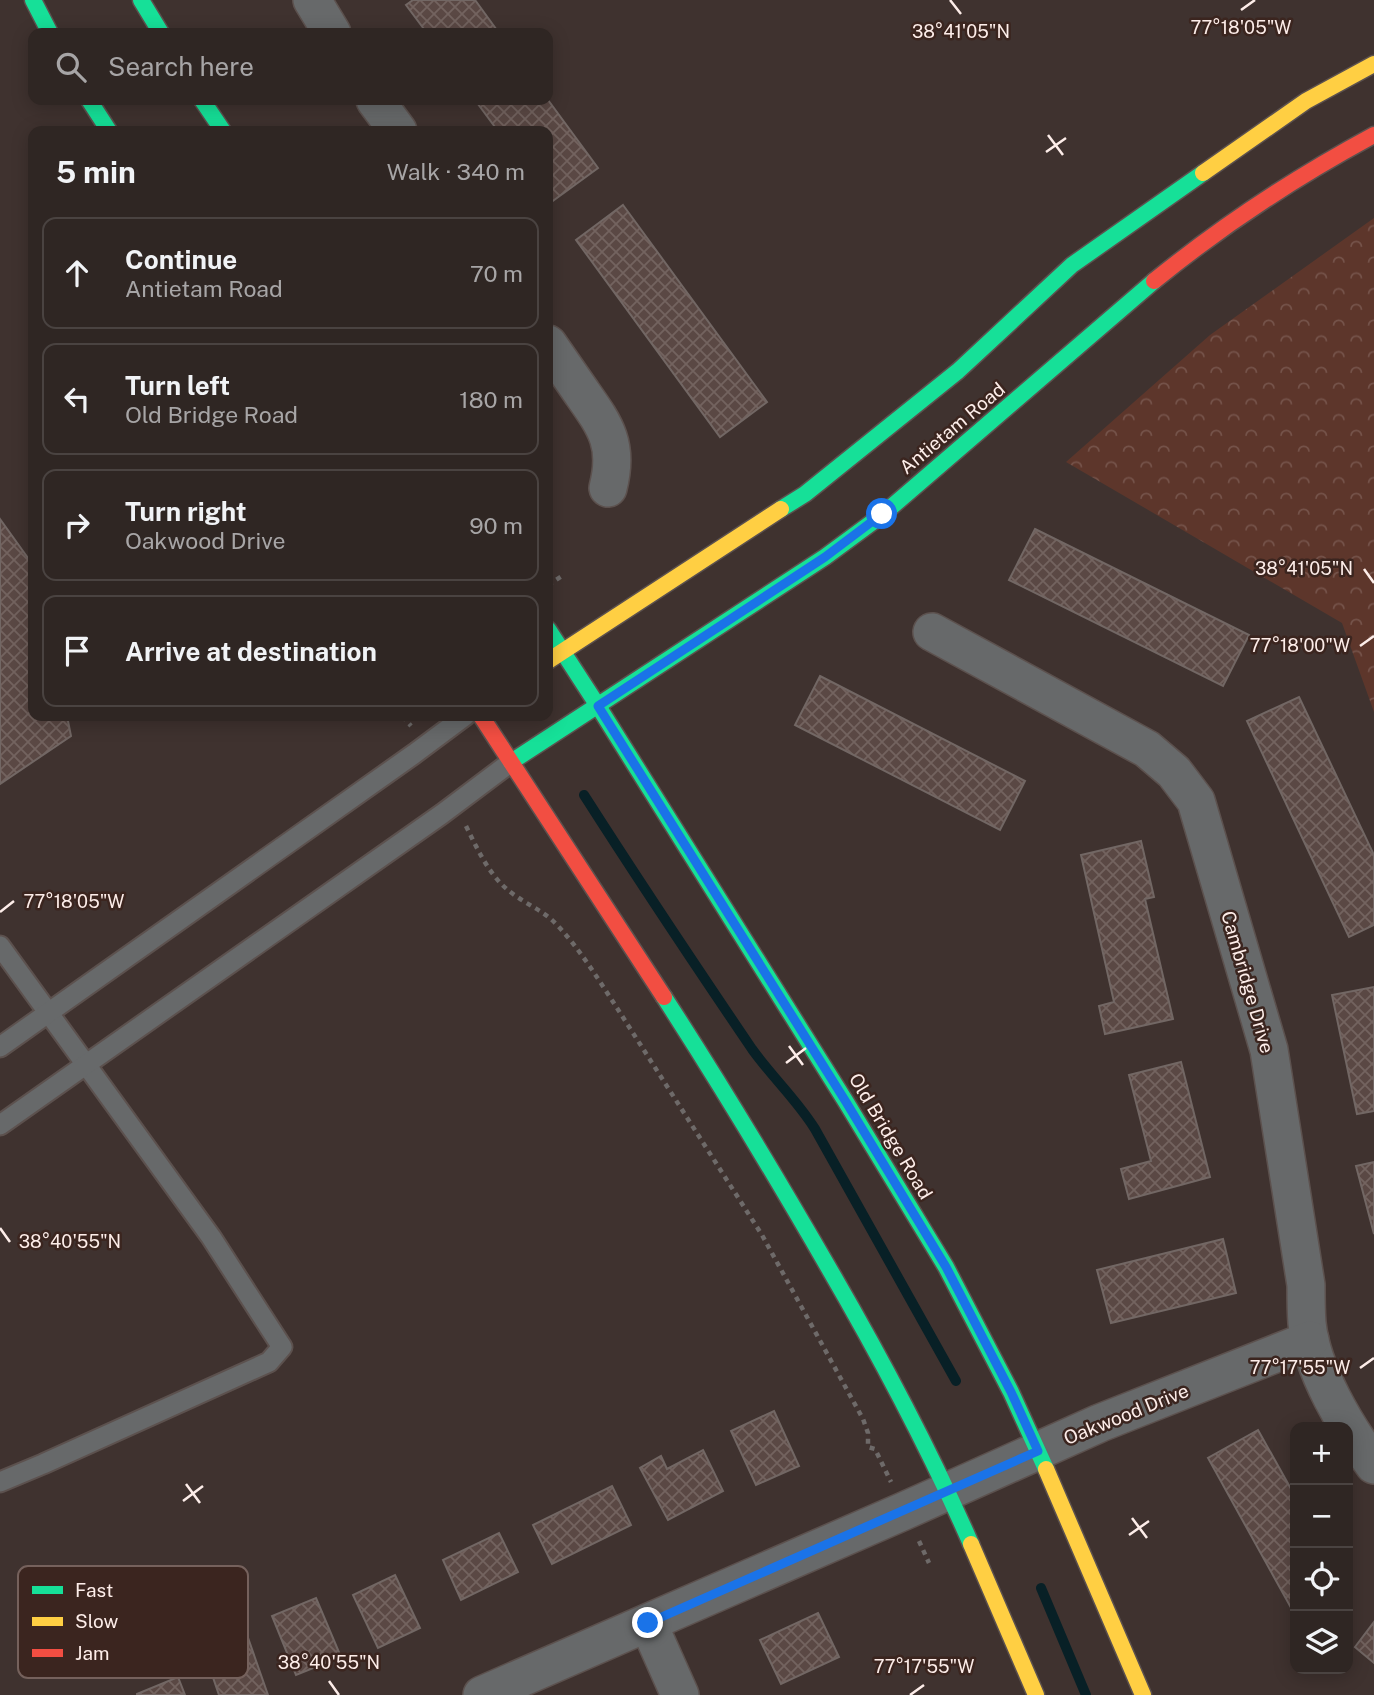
<!DOCTYPE html>
<html lang="en">
<head>
<meta charset="utf-8">
<style>
	:root { --surface:#2f2623; --page:#372e2b; --text:#f1f3f6; --muted:#a7a5a6; --line:#4a4341 }
	body { margin:0; font-family:"Public Sans",sans-serif; background:var(--page); color:var(--text) }
	.controls { position:absolute; right:21px; bottom:21px; display:grid; overflow:hidden; border-radius:14px; box-shadow:0 4px 18px #0003 }
	.controls button { width:63px; height:63px; display:grid; place-items:center; padding:0; border:0; border-bottom:2px solid var(--line); background:var(--surface); color:var(--text); font:35px sans-serif }
	.stop { position:absolute; width:21px; height:21px; margin:-16px; border:5px solid #1a73e8; border-radius:50%; background:#fff }
	.stop.end { background:#1a73e8; border-color:#fff; box-shadow:0 2px 7px #0008 }
	.list { margin:0; padding:0; list-style:none }
	h2 { display:flex; justify-content:space-between; align-items:center; height:91px; margin:0; padding:0 28px; font-size:30px }
	h2 small { font-size:23px; font-weight:400; color:var(--muted) }
	.list li { display:grid; grid-template-columns:46px 1fr auto; gap:21px; align-items:center; box-sizing:border-box; height:112px; margin:0 14px 14px; padding:0 14px; border:2px solid var(--line); border-radius:14px }
	.list b { display:block; font-size:26px; white-space:nowrap }
	.list p { margin:0; font-size:23px; white-space:nowrap; color:var(--muted) }
	.list em { font-size:23px; font-style:normal; color:var(--muted) }
	.icon { flex:none; width:38px; height:38px; fill:none; stroke:currentColor; stroke-width:2; stroke-linecap:round; stroke-linejoin:round }
	.map { position:relative; flex:none; width:1374px; height:1695px; overflow:hidden }
	.search { position:absolute; background:var(--surface); box-shadow:0 4px 18px #0003; left:28px; top:28px; width:525px; height:77px; display:flex; align-items:center; gap:18px; box-sizing:border-box; padding:0 24px; border-radius:14px; color:var(--muted); font-size:26px }
	.panel { position:absolute; background:var(--surface); box-shadow:0 4px 18px #0003; left:28px; top:126px; width:525px; height:595px; border-radius:14px }
	.map>svg:first-child { display:block }
	.forest { fill:url(#forest-crowns) }
	.lines { fill:none; stroke-linecap:round; stroke-linejoin:round }
	.stream { stroke:#082026; stroke-width:10 }
	.building { fill:url(#building-cross-hatch); stroke:#726764; stroke-width:2 }
	.lane-casing { stroke:#5c514e; stroke-width:23 }
	.street-casing { stroke:#5c514e; stroke-width:40 }
	.fast-casing { stroke:#5c514e; stroke-width:19 }
	.slow-casing { stroke:#5c514e; stroke-width:19 }
	.jam-casing { stroke:#5c514e; stroke-width:19 }
	.path { stroke:#6e6a69; stroke-width:4.5; stroke-dasharray:5 5; stroke-linecap:butt }
	.lane { stroke:#67696a; stroke-width:19 }
	.street { stroke:#67696a; stroke-width:37 }
	.fast { stroke:#16e098; stroke-width:16 }
	.slow { stroke:#ffcf43; stroke-width:16 }
	.jam { stroke:#f24e42; stroke-width:16 }
	.route { stroke:#1a73e8; stroke-width:9 }
	.ticks { fill:none; stroke:#fdede9; stroke-width:2.5 }
	.labels { text-anchor:middle; dominant-baseline:central; stroke-width:5; stroke-linejoin:round; paint-order:stroke }
	.street-label { font-size:19px; fill:#fdede9; stroke:#3b251f }
	.key { fill:#3b251f; stroke:#75615c; stroke-width:2 }
	.key-label { font-size:19px; fill:#fdede9 }
	.ticks-label { font-size:18px; text-anchor:middle; fill:#fdede9; stroke:#3b251f; stroke-width:5; stroke-linejoin:round; paint-order:stroke }
</style>
</head>
<body>
<div class="map">
<svg width="1374" height="1695" viewBox="0 0 1374 1695">
	<defs>
		<pattern id="forest-crowns" width="20" height="18" patternUnits="userSpaceOnUse" patternTransform="scale(1.75)"><rect width="20" height="18" fill="#5d362b"/><path d="M2 6a3 3 0 1 1 6 0M12 15a3 3 0 1 1 6 0" fill="none" stroke="#75534a"/></pattern>
		<pattern id="building-cross-hatch" width="8" height="8" patternUnits="userSpaceOnUse" patternTransform="scale(1.75)"><rect width="8" height="8" fill="#5a4844"/><path d="M0 0l8 8M0 8l8-8" fill="none" stroke="#73635f"/></pattern>
	</defs>
	<rect width="100%" height="100%" fill="#3f322f"/>
	<polygon class="forest" points="1374,218 1374,712 1342,623 1066,462 1210,335"/>
	<g class="lines">
		<g class="stream">
			<path d="M584 795C639 881 695 965 752 1049 772 1077 797 1100 815 1129L956 1381"/>
			<polyline points="1041,1588 1086,1695"/>
		</g>
	</g>
	<g class="building">
		<polygon points="413,0 475,0 499,33 427,33 406,5"/>
		<polygon points="475,100 548,100 598,168 550,203 548,199 548,131 498,131"/>
		<polygon points="623,205 767,402 720,437 576,240"/>
		<polygon points="0,519 33,565 33,716 67,716 71,736 0,784"/>
		<polygon points="1035,529 1249,635 1223,686 1009,580"/>
		<polygon points="820,676 1025,781 1000,830 795,725"/>
		<polygon points="1299,697 1374,855 1374,925 1349,937 1247,721"/>
		<polygon points="1141,841 1154,897 1145,899 1173,1019 1105,1034 1099,1006 1114,1002 1081,855"/>
		<polygon points="1374,987 1374,1111 1357,1114 1332,995"/>
		<polygon points="1181,1062 1210,1177 1129,1199 1121,1169 1151,1161 1129,1075"/>
		<polygon points="1374,1162 1374,1234 1356,1166"/>
		<polygon points="1223,1239 1236,1293 1111,1323 1097,1270"/>
		<polygon points="774,1411 799,1466 756,1485 731,1431"/>
		<polygon points="1258,1430 1295,1496 1295,1615 1208,1458"/>
		<polygon points="703,1450 723,1491 668,1520 640,1468 661,1456 667,1469"/>
		<polygon points="612,1486 631,1525 552,1564 533,1525"/>
		<polygon points="499,1533 518,1572 461,1600 443,1560"/>
		<polygon points="395,1575 420,1628 378,1648 353,1595"/>
		<polygon points="316,1598 341,1657 296,1675 272,1616"/>
		<polygon points="818,1613 839,1657 781,1684 760,1640"/>
		<polygon points="1374,1622 1374,1663 1355,1647"/>
		<polygon points="246,1632 268,1695 219,1695 203,1648"/>
		<polygon points="178,1677 185,1695 137,1695 137,1694"/>
	</g>
	<g class="lines">
		<defs>
			<g id="lane">
				<polyline points="0,946 211,1237 282,1347 269,1362 43,1464 0,1482"/>
				<polyline points="0,1047 414,754 465,716"/>
				<polyline points="0,1125 442,814 511,762"/>
			</g>
			<g id="street">
				<polyline points="312,0 332,33"/>
				<polyline points="375,100 398,131"/>
				<path d="M548 344C559 360 571 377 582 393 606 427 619 445 608 488"/>
				<path d="M932 632 1147 749 1174 772 1196 801 1269 1050 1306 1285C1306 1298 1306 1311 1307 1323 1312 1371 1346 1427 1374 1465"/>
				<polyline points="648,1623 680,1695"/>
				<polyline points="482,1695 904,1511 1100,1423 1310,1340"/>
			</g>
			<g id="fast">
				<polyline points="33,0 50,33"/>
				<polyline points="141,0 161,33"/>
				<polyline points="89,100 109,131"/>
				<polyline points="202,100 223,131"/>
				<polyline points="781,509 805,494 958,371 1072,265 1203,173"/>
				<polyline points="548,629 598,706 846,1102 946,1267 1011,1392 1046,1469"/>
				<polyline points="511,762 825,557 882,515 1154,281"/>
				<path d="M664 997C721 1085 775 1175 827 1265 880 1356 929 1448 971 1544"/>
			</g>
			<g id="slow">
				<polyline points="1203,173 1306,101 1374,64"/>
				<polyline points="548,661 781,509"/>
				<polyline points="1046,1469 1143,1695"/>
				<polyline points="971,1544 1036,1695"/>
			</g>
			<g id="jam">
				<path d="M1154 281C1223 225 1296 177 1374 135"/>
				<polyline points="481,716 664,997"/>
			</g>
		</defs>
		<use href="#lane" class="lane-casing"/>
		<use href="#street" class="street-casing"/>
		<use href="#fast" class="fast-casing"/>
		<use href="#slow" class="slow-casing"/>
		<use href="#jam" class="jam-casing"/>
		<g class="path">
			<polyline points="548,585 562,576"/>
			<polyline points="405,716 404,718 411,726"/>
			<path d="M466 826C479 852 491 880 516 896 528 905 541 910 552 920 577 944 598 979 617 1008L762 1235 863 1419 868 1433V1447L875 1449 891 1482"/>
			<polyline points="919,1541 929,1563"/>
		</g>
		<use href="#lane" class="lane"/>
		<use href="#street" class="street"/>
		<use href="#fast" class="fast"/>
		<use href="#slow" class="slow"/>
		<use href="#jam" class="jam"/>
	</g>
	<g class="lines">
		<polyline class="route" points="648,1623 1038,1451 1011,1392 946,1267 846,1102 598,706 825,557 882,514"/>
	</g>
	<path class="ticks" d="M950 0 961 14M1241 10 1255 0M1048 135 1063 155M1046 152 1066 138M1364 569 1374 583M1360 646 1374 636M0 912 14 901M789 1046 803 1065M786 1063 806 1048M0 1228 10 1242M1360 1368 1374 1358M186 1484 200 1503M183 1501 203 1486M1132 1518 1147 1538M1129 1535 1149 1521M329 1681 339 1695M910 1695 924 1685"/>
	<g class="labels">
		<g class="street-label">
			<text transform="translate(952 428) rotate(-40)">Antietam Road</text>
			<text transform="translate(1248 982) rotate(74)">Cambridge Drive</text>
			<text transform="translate(891 1136) rotate(59)">Old Bridge Road</text>
			<text transform="translate(1126 1414) rotate(-22)">Oakwood Drive</text>
		</g>
	</g>
	<rect x="18" y="1566" width="230" height="112" rx="10" class="key"/>
	<rect x="32" y="1586" width="31" height="8" fill="#16e098"/>
	<rect x="32" y="1617" width="31" height="9" fill="#ffcf43"/>
	<rect x="32" y="1649" width="31" height="8" fill="#f24e42"/>
	<g class="key-label">
		<text x="75" y="1597">Fast</text>
		<text x="75" y="1628">Slow</text>
		<text x="75" y="1660">Jam</text>
	</g>
	<g class="ticks-label">
		<text x="1241" y="34">77°18'05"W</text>
		<text x="961" y="38">38°41'05"N</text>
		<text x="1304" y="575">38°41'05"N</text>
		<text x="1300" y="652">77°18'00"W</text>
		<text x="74" y="908">77°18'05"W</text>
		<text x="70" y="1248">38°40'55"N</text>
		<text x="1300" y="1374">77°17'55"W</text>
		<text x="329" y="1669">38°40'55"N</text>
		<text x="924" y="1673">77°17'55"W</text>
	</g>
</svg>
<div class="controls">
<button>+</button>
<button>−</button>
<button><svg class="icon" aria-label="locate" viewBox="0 0 24 24"><circle cx="12" cy="12" r="6"/><path d="M12 2v4M12 18v4M2 12h4M18 12h4"/></svg></button>
<button><svg class="icon" aria-label="layers" viewBox="0 0 24 24"><path d="M12 4l9 5-9 5-9-5zM3 14l9 5 9-5"/></svg></button>
</div>
<div class="stop" style="left:882px;top:514px"></div>
<div class="stop end" style="left:648px;top:1623px"></div>
<div class="search"><svg class="icon" aria-label="search" viewBox="0 0 24 24"><circle cx="10" cy="10" r="6"/><path d="M15 15l6 6"/></svg>Search here</div>
<section class="panel">
<h2>5 min<small>Walk · 340 m</small></h2>
<ul class="list">
<li><svg class="icon" aria-label="ahead" viewBox="0 0 24 24"><path d="M12 20V5M6 11l6-6 6 6"/></svg><div><b>Continue</b><p>Antietam Road</p></div><em>70 m</em></li>
<li><svg class="icon" aria-label="left" viewBox="0 0 24 24"><path d="M17 20v-9H6M10 6l-5 5 5 5"/></svg><div><b>Turn left</b><p>Old Bridge Road</p></div><em>180 m</em></li>
<li><svg class="icon" aria-label="right" viewBox="0 0 24 24"><path d="M7 20v-9h11M14 6l5 5-5 5"/></svg><div><b>Turn right</b><p>Oakwood Drive</p></div><em>90 m</em></li>
<li><svg class="icon" aria-label="arrive" viewBox="0 0 24 24"><path d="M6 21V4h12l-3 4 3 4H6"/></svg><div><b>Arrive at destination</b></div></li>
</ul>
</section>
</div>
</body>
</html>
